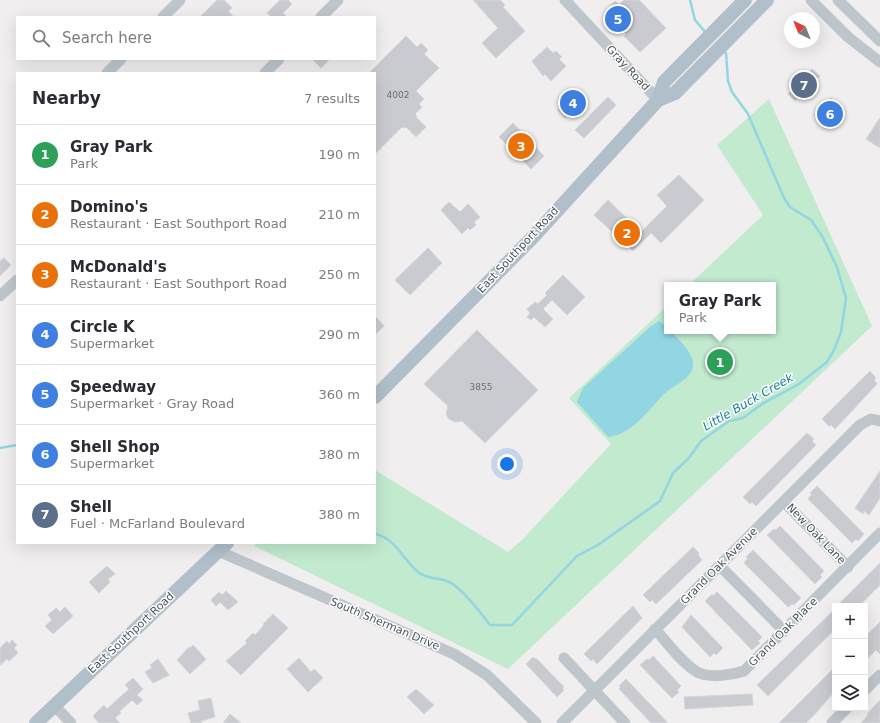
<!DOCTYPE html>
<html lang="en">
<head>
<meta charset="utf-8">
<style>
	:root { --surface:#fff; --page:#f2f2f3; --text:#2b2b33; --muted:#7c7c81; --line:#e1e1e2; --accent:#2b79ce }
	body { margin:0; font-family:"DejaVu Sans",sans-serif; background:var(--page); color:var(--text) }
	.controls { position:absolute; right:12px; bottom:12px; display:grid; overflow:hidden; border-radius:0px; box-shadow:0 4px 16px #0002 }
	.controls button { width:36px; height:36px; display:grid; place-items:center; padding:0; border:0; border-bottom:1px solid var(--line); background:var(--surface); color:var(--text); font:20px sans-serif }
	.compass { position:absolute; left:784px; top:12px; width:36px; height:36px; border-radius:50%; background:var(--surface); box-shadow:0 4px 16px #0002; rotate:317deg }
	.you { position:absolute; left:507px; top:464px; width:14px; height:14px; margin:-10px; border:3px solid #fff; border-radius:50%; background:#1a73e8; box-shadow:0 0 0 6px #1a73e833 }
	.badge { display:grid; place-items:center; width:26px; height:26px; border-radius:50%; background:var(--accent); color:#fff; font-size:13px; font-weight:700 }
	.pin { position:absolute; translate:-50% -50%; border:2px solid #fff; box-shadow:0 1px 4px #0006 }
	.popup { position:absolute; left:664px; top:282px; width:112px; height:52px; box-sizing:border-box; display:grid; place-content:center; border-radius:0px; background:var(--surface); filter:drop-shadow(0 1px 3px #0005); font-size:13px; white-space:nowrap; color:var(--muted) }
	.popup b { font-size:15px; color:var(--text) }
	.popup::after { content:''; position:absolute; left:50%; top:100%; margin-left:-8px; border:8px solid transparent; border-top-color:var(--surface) }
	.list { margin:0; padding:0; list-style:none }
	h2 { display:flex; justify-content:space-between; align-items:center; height:52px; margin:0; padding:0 16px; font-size:17px }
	h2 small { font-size:13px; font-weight:400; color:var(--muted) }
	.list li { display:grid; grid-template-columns:26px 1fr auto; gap:12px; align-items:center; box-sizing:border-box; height:60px; padding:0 16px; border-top:1px solid var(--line) }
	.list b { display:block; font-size:15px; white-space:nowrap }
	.list p { margin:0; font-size:13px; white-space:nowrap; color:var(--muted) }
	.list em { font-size:13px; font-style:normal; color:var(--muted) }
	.icon { flex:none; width:22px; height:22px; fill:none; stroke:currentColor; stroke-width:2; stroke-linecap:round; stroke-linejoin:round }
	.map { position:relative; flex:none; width:880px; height:723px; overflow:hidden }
	.search { position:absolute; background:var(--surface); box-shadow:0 4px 16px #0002; left:16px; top:16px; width:360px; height:44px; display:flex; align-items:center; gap:10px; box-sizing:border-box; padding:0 14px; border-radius:0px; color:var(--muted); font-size:15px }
	.panel { position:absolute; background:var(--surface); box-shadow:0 4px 16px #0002; left:16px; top:72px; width:360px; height:472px; border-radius:0px }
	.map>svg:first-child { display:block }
	.green { fill:#c1eacf }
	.water { fill:#92d5e3 }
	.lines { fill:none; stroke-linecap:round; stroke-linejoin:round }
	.stream { stroke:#92d5e3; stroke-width:2.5 }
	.building { fill:#c9cbd1; stroke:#d3d5d9 }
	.minor { stroke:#bec6cc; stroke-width:11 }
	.major { stroke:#b1bfca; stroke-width:14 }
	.labels { text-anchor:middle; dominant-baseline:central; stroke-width:3; stroke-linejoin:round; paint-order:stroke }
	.number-label { font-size:9px; fill:#687078 }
	.street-label { font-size:11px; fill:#48525a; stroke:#fff }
	.water-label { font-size:12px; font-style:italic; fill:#1a7f94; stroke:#fff }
</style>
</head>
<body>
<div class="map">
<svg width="880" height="723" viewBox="0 0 880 723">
	<rect width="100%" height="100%" fill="#f1eeef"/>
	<polygon class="green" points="769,99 872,326 508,669 254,546 257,543 375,543 375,470 508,552 522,540 611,444 569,398 667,306 667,331 773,331 773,285 689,285 763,215 717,145"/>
	<path class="water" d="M659 321 667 327V331C673 331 679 340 683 344 689 351 697 363 691 372 685 382 671 387 663 395 648 411 631 435 608 437L577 402 583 388 650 327Z"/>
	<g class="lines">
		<g class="stream">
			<polyline points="690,0 695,20 706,33"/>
			<polyline points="0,448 17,445"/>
			<path d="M375 534C397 539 402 559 418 572 426 579 438 578 447 581 461 586 481 613 490 625H512L577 556 598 545 660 501 673 473 688 459 701 441 729 421 743 418 762 404 799 384 827 362 834 350 841 332 846 298 837 267 822 236 811 220 790 207 784 198 748 114 732 92 728 81 726 53 723 51"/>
		</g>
	</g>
	<g class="building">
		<polygon points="217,0 224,0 232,8 228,11 234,17 200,17"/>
		<polygon points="280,0 288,0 292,4 283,13 287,17 272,17 267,13"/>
		<polygon points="473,0 500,0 505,5 503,7 525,31 496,58 482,43 498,28"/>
		<polygon points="624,0 639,0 666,28 640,52 624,36 626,34 604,12 615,1 619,5"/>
		<polygon points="406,36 417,47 421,43 428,50 424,54 439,68 416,91 424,99 419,104 422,107 415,114 417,116 416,117 426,127 416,137 406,127 404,128 402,127 375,154 375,73 369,73"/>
		<polygon points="547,47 553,53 556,51 562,57 559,59 566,66 551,81 545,74 543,76 532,61"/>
		<polygon points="312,59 330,59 321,68"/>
		<polygon points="812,69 820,76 795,101 788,94"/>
		<polygon points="578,89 587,99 565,118 558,110 559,108"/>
		<polygon points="608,97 616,105 584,138 575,130"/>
		<polygon points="831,98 845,113 828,129 814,115"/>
		<polygon points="880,118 880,148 866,139"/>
		<polygon points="513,123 544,156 531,169 499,137"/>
		<polygon points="679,175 704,200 661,243 651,233 633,251 594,215 608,200 641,232 667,206 657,195"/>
		<polygon points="449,202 460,212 468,204 480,217 474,222 476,225 470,230 468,228 462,234 441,210"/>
		<polygon points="428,248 442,263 410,295 395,280"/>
		<polygon points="4,258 11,265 0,276 0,261"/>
		<polygon points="563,275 585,297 567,315 552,300 543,309 553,319 545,327 534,317 531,320 527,317 530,313 527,309 535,302 538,304 547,295 545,293"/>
		<polygon points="375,316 384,326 375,335"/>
		<polygon points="477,330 538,390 485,443 462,421 455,422 449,419 446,414 448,406 424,384"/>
		<polygon points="870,371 876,378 874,380 877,384 835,429 831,425 829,426 822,419"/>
		<polygon points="807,433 814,439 812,441 816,445 756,506 752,502 750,504 743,497"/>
		<polygon points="880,471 880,498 869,515 864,511 863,514 855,508"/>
		<polygon points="817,486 864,534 858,541 856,539 852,543 808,499 812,494 810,493"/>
		<polygon points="780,526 824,571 820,575 822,577 815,584 767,535 774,529 776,530"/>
		<polygon points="693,547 699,553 698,555 702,560 656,604 652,600 650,602 643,595"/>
		<polygon points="753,550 801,598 794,605 792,604 788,607 744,563 748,558 746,557"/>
		<polygon points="880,563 880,585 859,606 837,606"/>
		<polygon points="107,566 115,574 108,579 110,582 99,593 89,582"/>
		<polygon points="226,591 238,602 228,610 220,602 216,606 211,600 219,592 222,595"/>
		<polygon points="717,592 762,637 758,641 760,643 752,650 705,601 712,594 713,596"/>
		<polygon points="633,606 642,618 597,664 593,659 591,661 584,654"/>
		<polygon points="65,607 73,616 53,634 45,626 52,620 48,615 56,608 60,612"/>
		<polygon points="835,609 835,629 768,696 757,685"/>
		<polygon points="273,614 288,628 241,675 226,661 247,643 245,641 253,633 255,635 264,625 263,624"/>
		<polygon points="691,615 723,648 716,655 714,653 710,657 682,627"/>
		<polygon points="880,622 880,654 876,650 865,661 865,637"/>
		<polygon points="12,640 17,645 14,648 18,653 9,661 7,659 0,665 0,648 7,641 9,644"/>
		<polygon points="193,645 206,659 190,674 177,660 189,647 190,648"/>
		<polygon points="653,656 681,686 677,690 679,692 672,698 640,665 647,659 649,660"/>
		<polygon points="533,657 535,659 536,658 564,687 562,688 564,690 557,697 526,664"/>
		<polygon points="299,658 311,672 314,669 323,678 308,692 287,669"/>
		<polygon points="158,659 169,675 153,683 145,672 152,668 150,665"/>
		<polygon points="835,667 835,691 815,714 806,723 779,723"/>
		<polygon points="133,678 143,689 137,695 143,700 137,705 132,700 119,712 121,713 115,718 120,723 99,723 93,716 104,705 107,709 129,689 125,685"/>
		<polygon points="626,679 668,723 651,723 640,711 619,689 621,687 619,686"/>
		<polygon points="416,689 434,705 424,714 407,697"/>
		<polygon points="752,694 753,705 685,709 684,697"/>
		<polygon points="211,698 215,717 201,721 202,723 191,723 188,713 200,710 198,701"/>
		<polygon points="880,700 880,723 861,723 868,715 867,714"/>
		<polygon points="230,714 241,723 223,723"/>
	</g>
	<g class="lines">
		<g class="minor">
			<polyline points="565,0 658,100"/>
			<polyline points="811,0 848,37 880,62"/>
			<polyline points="838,0 880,41"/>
			<polyline points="163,17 180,0"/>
			<polyline points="321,17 338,0"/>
			<polyline points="107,73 121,59"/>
			<polyline points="265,73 279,59"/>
			<polyline points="0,296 17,280"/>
			<polyline points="784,502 848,567"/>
			<polyline points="218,551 454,654 487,675 536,723"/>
			<polyline points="720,566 784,631"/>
			<path d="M655 629C666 641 684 666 699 673 711 678 732 675 744 671L880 533"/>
			<polyline points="564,658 625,723"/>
			<polyline points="865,690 880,675"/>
			<polyline points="54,705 71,723"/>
			<polyline points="562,723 860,425 871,419 880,421"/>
			<polyline points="832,723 847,708"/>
		</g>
		<g class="major">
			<polyline points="658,100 664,82 745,0"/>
			<polyline points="375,397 533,237 658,100 675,93 767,0"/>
			<polyline points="36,723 227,543"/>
		</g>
	</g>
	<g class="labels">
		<g class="number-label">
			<text x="398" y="95">4002</text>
			<text x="481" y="387">3855</text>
		</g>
		<g class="street-label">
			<text transform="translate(628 68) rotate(47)">Gray Road</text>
			<text transform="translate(518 250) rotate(-47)">East Southport Road</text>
			<text transform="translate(816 534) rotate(46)">New Oak Lane</text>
			<text transform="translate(719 566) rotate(-45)">Grand Oak Avenue</text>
			<text transform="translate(385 624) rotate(23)">South Sherman Drive</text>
			<text transform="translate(783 632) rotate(-45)">Grand Oak Place</text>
			<text transform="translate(131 633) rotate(-43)">East Southport Road</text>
		</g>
		<g class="water-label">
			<text transform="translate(748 402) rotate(-30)">Little Buck Creek</text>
		</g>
	</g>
</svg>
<div class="controls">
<button>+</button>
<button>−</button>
<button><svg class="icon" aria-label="layers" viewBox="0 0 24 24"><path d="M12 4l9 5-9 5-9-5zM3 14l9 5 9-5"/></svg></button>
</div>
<svg class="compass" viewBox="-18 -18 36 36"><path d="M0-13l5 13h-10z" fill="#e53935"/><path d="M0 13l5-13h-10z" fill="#7c7c81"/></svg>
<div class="you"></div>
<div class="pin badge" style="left:720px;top:362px;background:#2e9e5b">1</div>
<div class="popup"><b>Gray Park</b>Park</div>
<div class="pin badge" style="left:627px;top:233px;background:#e8710a">2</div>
<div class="pin badge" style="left:521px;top:146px;background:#e8710a">3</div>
<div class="pin badge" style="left:573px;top:103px;background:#3f7fe0">4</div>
<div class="pin badge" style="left:618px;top:19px;background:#3f7fe0">5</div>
<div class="pin badge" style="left:830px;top:114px;background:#3f7fe0">6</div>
<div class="pin badge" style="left:804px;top:85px;background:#5c6f8a">7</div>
<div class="search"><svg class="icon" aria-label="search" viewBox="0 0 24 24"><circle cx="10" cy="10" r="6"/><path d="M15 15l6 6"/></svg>Search here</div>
<section class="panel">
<h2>Nearby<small>7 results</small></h2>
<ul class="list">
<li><span class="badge" style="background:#2e9e5b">1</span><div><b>Gray Park</b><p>Park</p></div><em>190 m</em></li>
<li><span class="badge" style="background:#e8710a">2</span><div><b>Domino's</b><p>Restaurant · East Southport Road</p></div><em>210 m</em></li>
<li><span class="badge" style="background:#e8710a">3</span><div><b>McDonald's</b><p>Restaurant · East Southport Road</p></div><em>250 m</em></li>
<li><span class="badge" style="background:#3f7fe0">4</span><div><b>Circle K</b><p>Supermarket</p></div><em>290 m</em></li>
<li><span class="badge" style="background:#3f7fe0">5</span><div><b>Speedway</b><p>Supermarket · Gray Road</p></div><em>360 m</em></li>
<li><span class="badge" style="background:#3f7fe0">6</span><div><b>Shell Shop</b><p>Supermarket</p></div><em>380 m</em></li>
<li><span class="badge" style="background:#5c6f8a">7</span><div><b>Shell</b><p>Fuel · McFarland Boulevard</p></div><em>380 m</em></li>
</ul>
</section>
</div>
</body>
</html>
